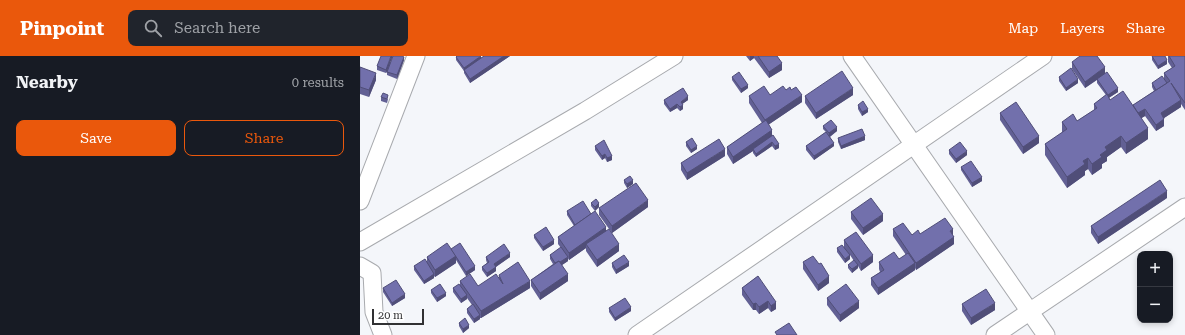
<!DOCTYPE html>
<html lang="en">
<head>
<meta charset="utf-8">
<style>
	:root { --surface:#171b24; --page:#20242c; --text:#f1f3f6; --muted:#9ea1a6; --line:#363941; --accent:#ea580c }
	body { margin:0; font-family:"Roboto Serif",serif; background:var(--page); color:var(--text) }
	.controls { position:absolute; right:12px; bottom:12px; display:grid; overflow:hidden; border-radius:8px; box-shadow:0 2px 6px #0003 }
	.controls button { width:36px; height:36px; display:grid; place-items:center; padding:0; border:0; border-bottom:1px solid var(--line); background:var(--surface); color:var(--text); font:20px sans-serif }
	.scale { position:absolute; left:12px; bottom:10px; width:52px; box-sizing:border-box; padding-left:4px; border:2px solid #313133; border-top:0; font-size:11px; line-height:14px; white-space:nowrap; color:#313133; -webkit-text-stroke:3px #fff; paint-order:stroke }
	.list { margin:0; padding:0; list-style:none }
	h2 { display:flex; justify-content:space-between; align-items:center; height:52px; margin:0; padding:0 16px; font-size:17px }
	h2 small { font-size:13px; font-weight:400; color:var(--muted) }
	.actions { display:flex; gap:8px; padding:12px 16px }
	.actions a { flex:1; padding:9px 0; border:1px solid var(--accent); border-radius:8px; text-align:center; font-size:14px; color:var(--accent) }
	.actions .main { background:var(--accent); color:#fff }
	.icon { flex:none; width:22px; height:22px; fill:none; stroke:currentColor; stroke-width:2; stroke-linecap:round; stroke-linejoin:round }
	.map { position:relative; flex:none; width:825px; height:279px; overflow:hidden }
	header { display:flex; align-items:center; gap:24px; box-sizing:border-box; height:56px; padding:0 20px; background:var(--accent); color:#fff }
	header strong { font-size:19px }
	nav { display:flex; gap:22px; margin-inline-start:auto; font-size:14px }
	.search { width:280px; height:36px; background:var(--page); display:flex; align-items:center; gap:10px; box-sizing:border-box; padding:0 14px; border-radius:8px; color:var(--muted); font-size:15px }
	main { display:flex }
	aside { flex:1; background:var(--surface) }
	.map>svg:first-child { display:block }
	.lines { fill:none; stroke-linecap:round; stroke-linejoin:round }
	.minor-casing { stroke:#a8aaae; stroke-width:19 }
	.minor { stroke:#fff; stroke-width:17 }
	.wall { fill:#626094 }
	.shaded-wall { fill:#504e78 }
	.building { fill:#7270ac; stroke:#504e78 }
</style>
</head>
<body>
<header>
<strong>Pinpoint</strong>
<div class="search"><svg class="icon" aria-label="search" viewBox="0 0 24 24"><circle cx="10" cy="10" r="6"/><path d="M15 15l6 6"/></svg>Search here</div>
<nav><a>Map</a><a>Layers</a><a>Share</a></nav>
</header>
<main>
<aside>
<h2>Nearby<small>0 results</small></h2>
<ul class="list">
</ul>
<div class="actions"><a class="main">Save</a><a>Share</a></div>
</aside>
<div class="map">
<svg width="825" height="279" viewBox="0 0 825 279">
	<rect width="100%" height="100%" fill="#f4f6fa"/>
	<g class="lines">
		<defs>
			<g id="minor">
				<polyline points="492,0 686,279"/>
				<polyline points="0,145 56,0"/>
				<polyline points="0,186 225,55 314,0"/>
				<polyline points="0,210 12,217 14,256 23,279"/>
				<polyline points="277,279 683,0"/>
				<polyline points="635,279 825,151"/>
			</g>
		</defs>
		<use href="#minor" class="minor-casing"/>
		<use href="#minor" class="minor"/>
	</g>
	<g class="wall">
		<polygon points="124,0 150,0 110,27 104,17 104,15 96,4 96,1 121,2"/>
		<polygon points="386,0 417,0 422,14 409,22 394,2 390,5"/>
		<polygon points="792,0 807,8 798,13 792,4"/>
		<polygon points="808,0 825,0 825,54 821,48 821,51 804,62 804,70 796,75 785,60 781,62 788,83 766,98 761,91 747,101 747,105 742,108 742,112 732,119 728,113 725,115 725,119 707,132 685,99 685,88 702,77 702,66 717,65 734,54 734,48 746,39 737,27 737,24 725,32 712,13 712,6 745,17 758,36 749,42 750,44 773,49 794,35 792,31 792,27 804,23 804,17 812,12 808,6"/>
		<polygon points="44,4 37,23 27,19 27,16 26,17 17,14 17,10"/>
		<polygon points="0,11 16,24 9,41 0,38"/>
		<polygon points="372,21 388,32 381,37 372,24"/>
		<polygon points="699,21 718,27 706,35 699,25"/>
		<polygon points="426,34 442,46 408,69 412,79 419,92 415,94 412,90 396,101 393,97 393,95 373,108 367,98 367,91 402,67 389,47 389,40 410,39"/>
		<polygon points="493,39 456,63 445,47 445,40"/>
		<polygon points="21,41 28,43 27,47 21,45"/>
		<polygon points="304,44 328,44 322,48 323,53 320,55 317,52 310,56 304,48"/>
		<polygon points="498,49 508,56 502,60 498,53"/>
		<polygon points="640,57 679,87 663,98 640,64"/>
		<polygon points="463,70 477,75 470,81 474,90 454,104 446,94 446,90 466,76 463,73"/>
		<polygon points="478,82 505,84 481,93 478,86"/>
		<polygon points="326,86 337,93 331,97 326,90"/>
		<polygon points="235,90 252,104 247,106 245,102 242,104 235,94"/>
		<polygon points="589,94 607,99 596,107 589,98"/>
		<polygon points="365,100 327,124 321,114 321,107"/>
		<polygon points="601,111 622,125 612,131 601,114"/>
		<polygon points="264,124 273,128 267,132 264,127"/>
		<polygon points="807,142 738,188 731,177 731,170"/>
		<polygon points="231,147 239,151 235,155 231,150"/>
		<polygon points="288,151 252,177 239,159 239,152"/>
		<polygon points="207,155 231,158 246,175 259,195 237,211 226,195 226,192 209,204 206,199 208,205 202,209 208,225 180,244 171,230 171,224 193,208 190,203 190,199 201,192 198,188 198,181 214,170 207,159"/>
		<polygon points="491,156 523,165 503,179 491,163"/>
		<polygon points="533,173 552,179 560,178 593,180 594,188 556,214 555,212 555,214 518,239 511,229 511,222 520,216 519,213 519,206 539,203 546,199 533,180"/>
		<polygon points="174,179 194,188 183,195 174,182"/>
		<polygon points="484,184 513,206 501,215 498,210 498,212 492,217 488,212 488,209 494,205 490,199 490,203 485,207 477,196 477,192 484,191"/>
		<polygon points="91,193 115,214 106,220 96,204 96,207 75,221 74,220 74,222 64,228 54,214 54,210 67,206 67,201"/>
		<polygon points="126,201 150,201 136,211 136,215 127,221 122,214 122,211 127,207 126,204"/>
		<polygon points="443,206 469,227 458,235 443,213"/>
		<polygon points="252,207 269,210 256,218 252,211"/>
		<polygon points="139,219 170,232 121,262 120,262 120,263 114,267 107,257 107,253 112,249 107,242 107,243 101,247 93,236 93,232 100,230 100,225 118,230 139,221"/>
		<polygon points="398,220 416,253 411,256 408,252 399,258 396,254 393,254 382,239 382,232"/>
		<polygon points="23,232 45,242 32,250 23,236"/>
		<polygon points="71,234 86,240 77,246 71,237"/>
		<polygon points="467,242 499,252 480,266 467,249"/>
		<polygon points="602,248 635,254 611,269 602,255"/>
		<polygon points="249,252 271,255 255,265 249,256"/>
		<polygon points="99,267 109,272 103,277 99,270"/>
	</g>
	<g class="shaded-wall">
		<polygon points="31,0 33,0 26,17 26,14"/>
		<polygon points="121,0 121,4 104,14 104,12"/>
		<polygon points="144,0 150,0 110,27 110,23"/>
		<polygon points="390,0 394,0 394,2 390,5"/>
		<polygon points="44,1 44,4 37,23 37,19"/>
		<polygon points="807,4 807,8 798,13 798,10"/>
		<polygon points="422,7 422,14 409,22 409,16"/>
		<polygon points="745,11 745,18 725,32 725,26"/>
		<polygon points="16,17 16,24 9,41 9,34"/>
		<polygon points="718,23 718,27 706,35 706,32"/>
		<polygon points="388,29 388,32 381,37 381,33"/>
		<polygon points="493,32 493,39 456,63 456,57"/>
		<polygon points="758,32 758,36 748,42 748,39"/>
		<polygon points="442,39 442,46 405,71 405,64"/>
		<polygon points="328,40 328,44 321,49 321,46"/>
		<polygon points="821,44 821,51 801,64 801,57"/>
		<polygon points="317,48 317,52 310,56 310,53"/>
		<polygon points="323,49 323,53 320,55 320,51"/>
		<polygon points="508,53 508,56 502,60 502,56"/>
		<polygon points="785,53 785,60 777,65 777,58"/>
		<polygon points="804,63 804,70 796,75 796,69"/>
		<polygon points="477,71 477,75 469,81 469,77"/>
		<polygon points="788,72 788,83 766,98 766,87"/>
		<polygon points="412,74 412,81 393,93 393,95 373,108 373,101"/>
		<polygon points="505,80 505,84 481,93 481,90"/>
		<polygon points="679,80 679,87 663,98 663,91"/>
		<polygon points="761,80 761,91 747,101 747,105 742,108 742,112 732,119 732,108 745,91"/>
		<polygon points="412,86 412,90 396,101 396,98"/>
		<polygon points="474,87 474,90 454,104 454,100"/>
		<polygon points="419,88 419,92 415,94 415,90"/>
		<polygon points="337,90 337,93 331,97 331,94"/>
		<polygon points="365,93 365,100 327,124 327,117"/>
		<polygon points="607,95 607,99 596,107 596,103"/>
		<polygon points="245,98 245,102 242,104 242,100"/>
		<polygon points="252,100 252,104 247,106 247,102"/>
		<polygon points="728,102 728,113 725,115 725,119 707,132 707,121 723,105"/>
		<polygon points="622,121 622,125 612,131 612,127"/>
		<polygon points="273,124 273,128 267,132 267,128"/>
		<polygon points="807,135 807,142 738,188 738,181"/>
		<polygon points="288,144 288,151 252,177 252,170"/>
		<polygon points="239,147 239,151 235,155 235,151"/>
		<polygon points="523,158 523,165 503,179 503,172"/>
		<polygon points="246,171 246,178 226,188 226,192 209,204 209,197"/>
		<polygon points="593,173 593,180 590,175"/>
		<polygon points="594,181 594,188 556,214 556,207"/>
		<polygon points="194,184 194,188 183,195 183,191"/>
		<polygon points="259,188 259,195 237,211 237,204"/>
		<polygon points="150,197 150,201 134,212 134,208"/>
		<polygon points="490,199 490,203 485,207 485,203"/>
		<polygon points="513,199 513,206 501,215 501,208"/>
		<polygon points="96,200 96,207 75,221 75,214"/>
		<polygon points="208,201 208,205 196,213 196,209"/>
		<polygon points="269,206 269,210 256,218 256,214"/>
		<polygon points="555,207 555,214 518,239 518,232"/>
		<polygon points="498,209 498,212 492,217 492,213"/>
		<polygon points="115,210 115,214 106,220 106,216"/>
		<polygon points="136,211 136,215 127,221 127,217"/>
		<polygon points="74,218 74,222 64,228 64,225"/>
		<polygon points="208,218 208,225 180,244 180,237"/>
		<polygon points="469,220 469,227 458,235 458,229"/>
		<polygon points="170,225 170,232 121,262 121,255"/>
		<polygon points="86,237 86,240 77,246 77,242"/>
		<polygon points="45,238 45,242 32,250 32,247"/>
		<polygon points="107,239 107,243 101,247 101,243"/>
		<polygon points="408,245 408,252 399,258 399,251"/>
		<polygon points="499,245 499,252 480,266 480,259"/>
		<polygon points="416,246 416,253 411,256 411,250"/>
		<polygon points="396,247 396,254 393,254 393,248"/>
		<polygon points="635,247 635,254 611,269 611,262"/>
		<polygon points="271,251 271,255 255,265 255,262"/>
		<polygon points="120,259 120,263 114,267 114,263"/>
		<polygon points="109,269 109,272 103,277 103,273"/>
	</g>
	<g class="building">
		<polygon points="21,0 31,0 26,14 17,10"/>
		<polygon points="33,0 42,0 44,1 37,19 27,16"/>
		<polygon points="97,0 121,0 104,12 96,1"/>
		<polygon points="124,0 144,0 110,23 104,14"/>
		<polygon points="398,0 417,0 422,7 409,16"/>
		<polygon points="720,0 737,0 745,11 725,26 712,6"/>
		<polygon points="792,0 805,0 807,4 798,10"/>
		<polygon points="809,0 825,0 825,47 811,27 821,44 801,57 804,63 796,69 785,53 778,57 773,49 810,25 804,17 815,10"/>
		<polygon points="0,11 16,17 9,34 0,31"/>
		<polygon points="711,12 718,23 706,32 699,21"/>
		<polygon points="482,15 493,32 456,57 445,40"/>
		<polygon points="379,16 388,29 381,33 372,21"/>
		<polygon points="747,16 758,32 748,39 737,23"/>
		<polygon points="802,20 807,27 796,34 792,27"/>
		<polygon points="404,30 410,39 423,30 426,34 430,31 431,34 436,31 442,39 405,64 389,40"/>
		<polygon points="323,32 328,40 321,46 323,49 320,51 317,48 310,53 304,44"/>
		<polygon points="763,35 788,72 766,87 761,80 745,91 747,94 740,99 742,101 732,108 728,102 723,105 725,108 707,121 685,88 707,73 702,66 713,58 717,65 737,52 734,48 747,38 750,44"/>
		<polygon points="23,37 28,39 27,43 21,41"/>
		<polygon points="503,45 508,53 502,56 498,49"/>
		<polygon points="656,46 679,80 663,91 640,57"/>
		<polygon points="406,64 412,74 373,101 367,91"/>
		<polygon points="471,64 477,71 469,77 463,70"/>
		<polygon points="502,73 505,80 481,90 478,82"/>
		<polygon points="466,76 474,87 454,100 446,90"/>
		<polygon points="413,79 419,88 415,90 412,86 396,98 393,93"/>
		<polygon points="332,82 337,90 331,94 326,86"/>
		<polygon points="359,83 365,93 327,117 321,107"/>
		<polygon points="244,84 252,100 247,102 245,98 242,100 235,90"/>
		<polygon points="600,86 607,95 596,103 589,94"/>
		<polygon points="611,105 622,121 612,127 601,111"/>
		<polygon points="270,120 273,124 267,128 264,124"/>
		<polygon points="800,124 807,135 738,181 731,170"/>
		<polygon points="276,127 288,144 252,170 239,152"/>
		<polygon points="511,142 523,158 503,172 491,156"/>
		<polygon points="236,143 239,147 235,151 231,147"/>
		<polygon points="223,145 231,158 215,169 207,155"/>
		<polygon points="235,155 246,171 209,197 198,181"/>
		<polygon points="585,162 593,173 590,175 594,181 556,207 533,173 543,167 552,179 558,174 560,178"/>
		<polygon points="186,171 194,184 183,191 174,179"/>
		<polygon points="249,173 259,188 237,204 226,188"/>
		<polygon points="496,176 513,199 501,208 484,184"/>
		<polygon points="87,187 96,200 75,214 67,201"/>
		<polygon points="100,187 115,210 106,216 91,193"/>
		<polygon points="144,188 150,197 134,208 136,211 127,217 122,211 129,206 126,201"/>
		<polygon points="482,189 490,199 485,203 477,192"/>
		<polygon points="201,191 208,201 200,206 199,205 195,207 190,199"/>
		<polygon points="534,196 539,203 548,197 555,207 518,232 511,222 524,214 519,206"/>
		<polygon points="264,199 269,206 256,214 252,207"/>
		<polygon points="453,200 459,208 461,207 469,220 458,229 443,206"/>
		<polygon points="65,203 74,218 64,225 54,210"/>
		<polygon points="494,204 498,209 492,213 488,209"/>
		<polygon points="199,205 208,218 180,237 171,224"/>
		<polygon points="158,206 170,225 121,255 100,225 110,218 118,230 136,218 143,228 139,219"/>
		<polygon points="398,220 416,246 411,250 408,245 399,251 396,247 393,248 382,232"/>
		<polygon points="36,224 45,238 32,247 23,232"/>
		<polygon points="80,228 86,237 77,242 71,234"/>
		<polygon points="99,228 107,239 101,243 93,232"/>
		<polygon points="486,228 499,245 480,259 467,242"/>
		<polygon points="626,233 635,247 611,262 602,248"/>
		<polygon points="265,242 271,251 255,262 249,252"/>
		<polygon points="113,248 120,259 114,263 107,253"/>
		<polygon points="105,262 109,269 103,273 99,267"/>
		<polygon points="429,267 437,279 417,279 415,276"/>
	</g>
</svg>
<div class="controls">
<button>+</button>
<button>−</button>
</div>
<div class="scale">20 m</div>
</div>
</main>
</body>
</html>
